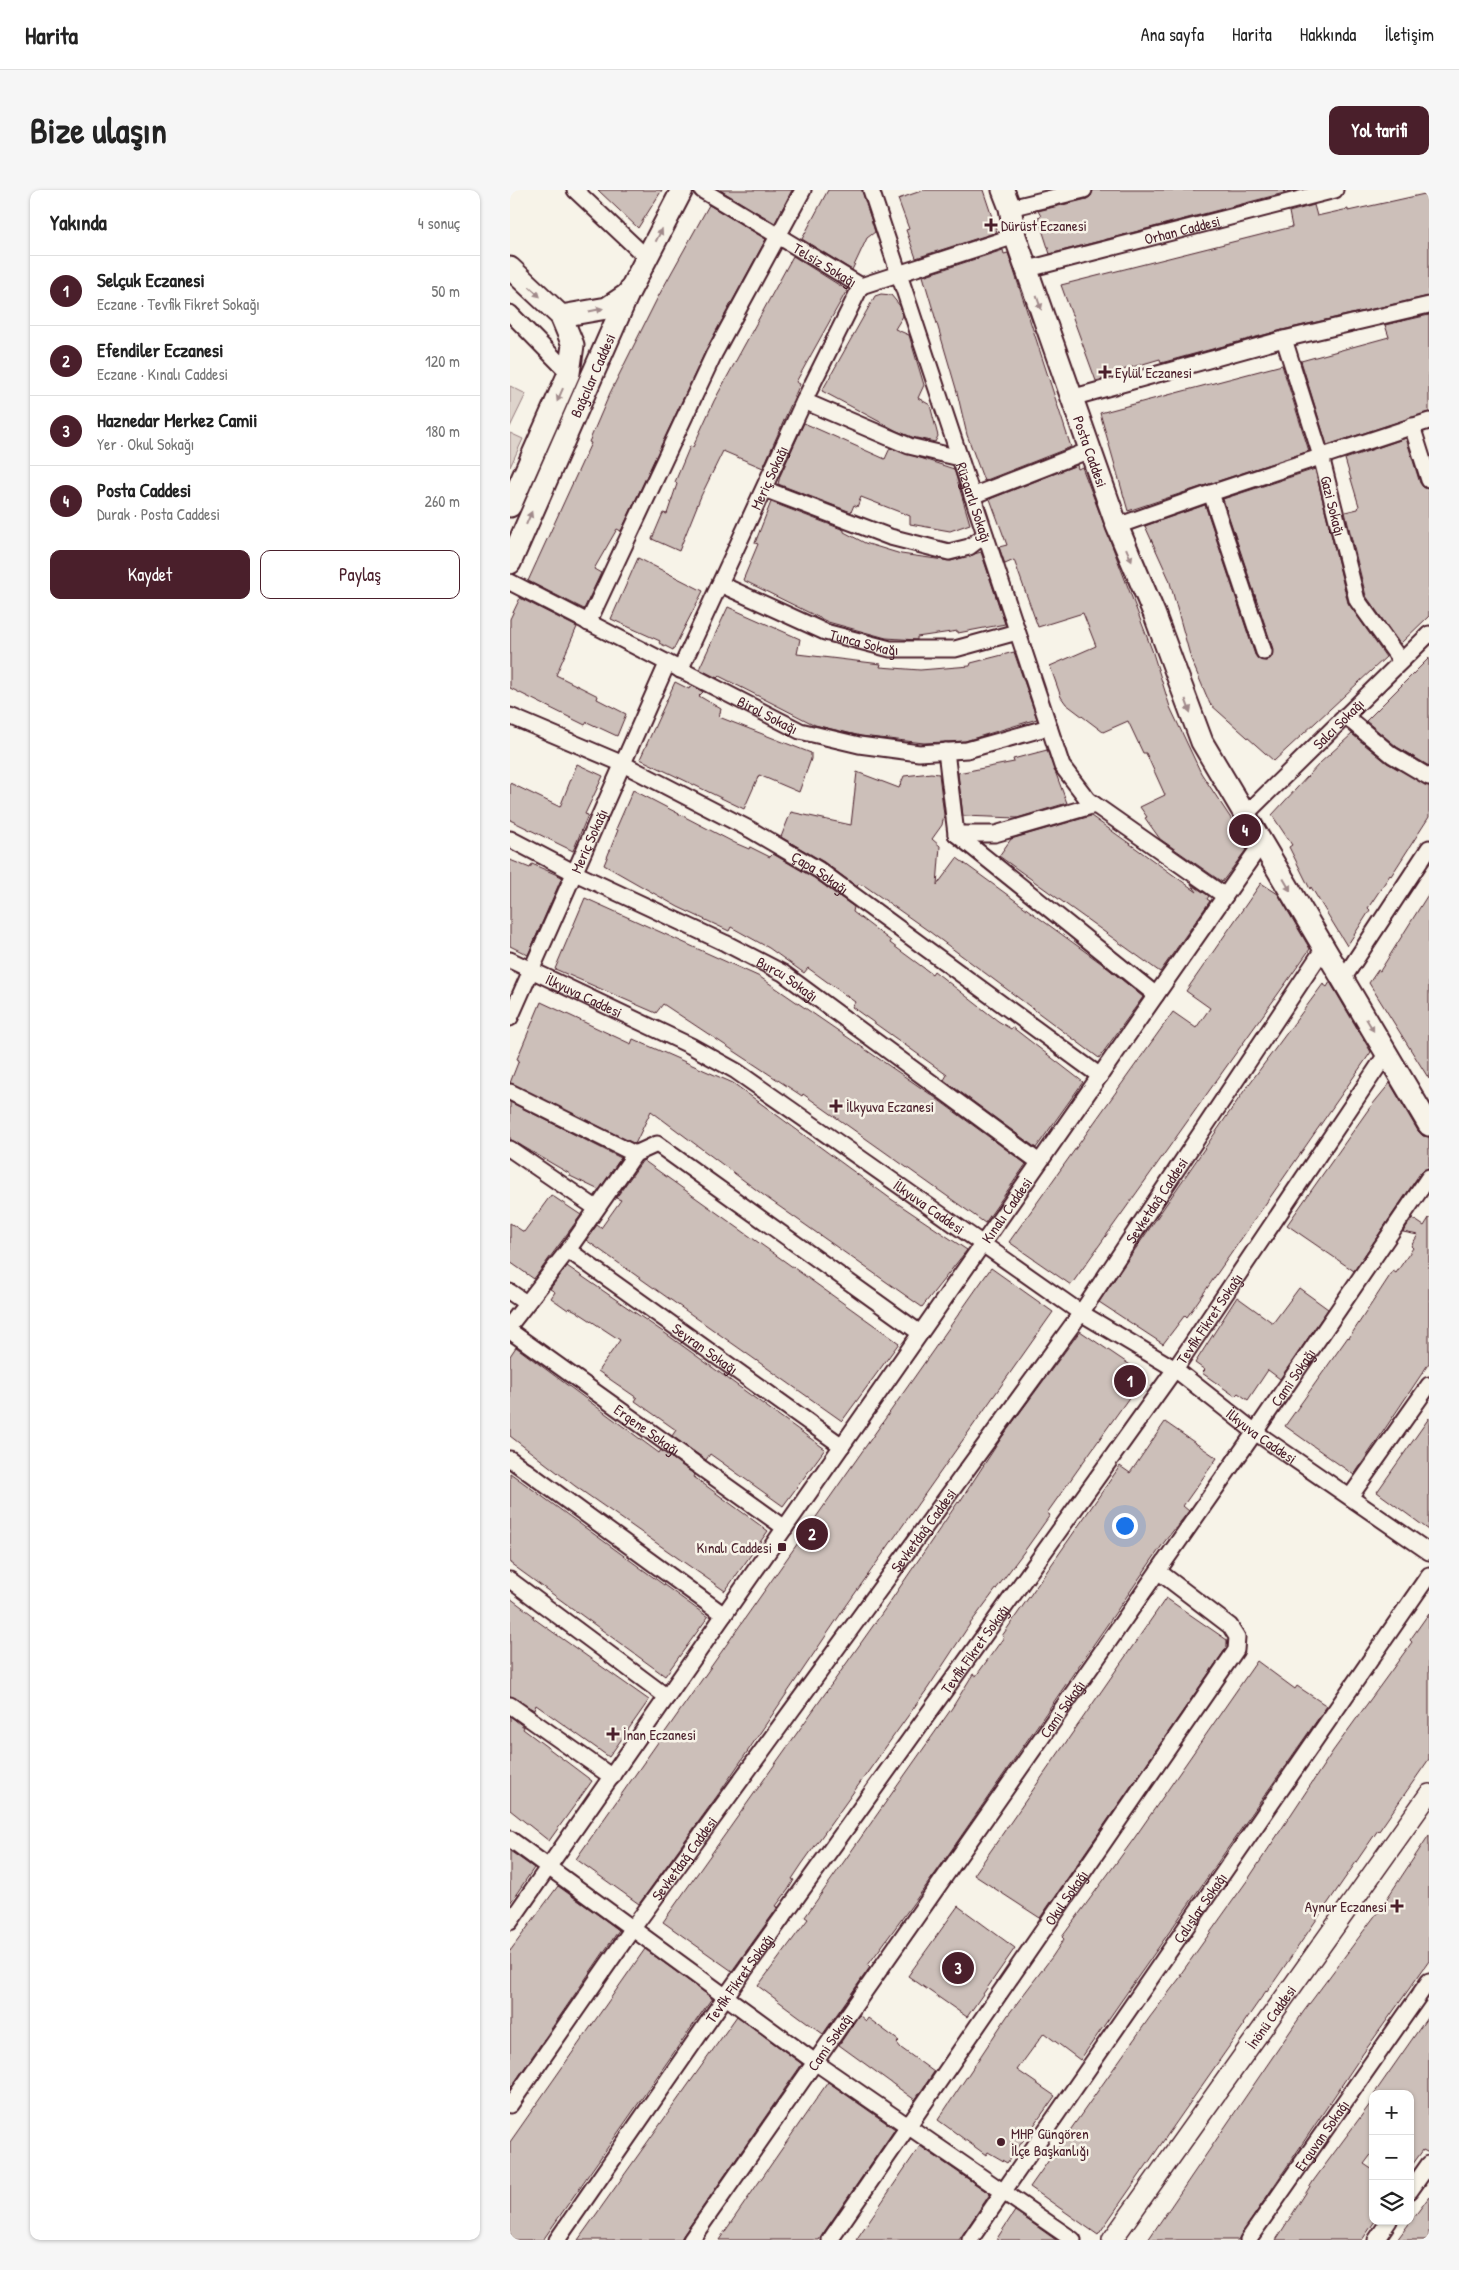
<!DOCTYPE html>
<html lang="tr">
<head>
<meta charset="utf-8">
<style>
	:root { --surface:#fff; --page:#f6f6f6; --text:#222; --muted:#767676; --line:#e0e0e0; --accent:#4a1f2b }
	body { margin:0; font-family:"Patrick Hand",sans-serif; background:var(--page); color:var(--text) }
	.controls { position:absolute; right:15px; bottom:15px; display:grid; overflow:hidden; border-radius:10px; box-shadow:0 1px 4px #0004 }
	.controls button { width:45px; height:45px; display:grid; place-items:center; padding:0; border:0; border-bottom:1px solid var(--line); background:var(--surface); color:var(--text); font:25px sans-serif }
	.you { position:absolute; left:614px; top:1335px; width:18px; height:18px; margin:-12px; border:4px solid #fff; border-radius:50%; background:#1a73e8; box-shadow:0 0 0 8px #1a73e833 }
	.badge { display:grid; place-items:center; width:32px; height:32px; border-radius:50%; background:var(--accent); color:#fff; font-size:16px; font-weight:700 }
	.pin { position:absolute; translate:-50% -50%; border:2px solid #fff; box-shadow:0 1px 5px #0006 }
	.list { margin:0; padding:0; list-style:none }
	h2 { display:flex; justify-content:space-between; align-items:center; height:65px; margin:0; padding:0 20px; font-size:21px }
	h2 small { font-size:16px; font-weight:400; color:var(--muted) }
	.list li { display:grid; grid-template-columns:32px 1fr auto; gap:15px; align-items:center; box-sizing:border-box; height:70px; padding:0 20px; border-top:1px solid var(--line) }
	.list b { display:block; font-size:19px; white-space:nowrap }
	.list p { margin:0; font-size:16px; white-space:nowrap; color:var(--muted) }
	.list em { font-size:16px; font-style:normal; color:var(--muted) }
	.actions { display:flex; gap:10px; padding:15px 20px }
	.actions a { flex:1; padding:11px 0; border:1px solid var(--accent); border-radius:10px; text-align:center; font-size:18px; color:var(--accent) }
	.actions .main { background:var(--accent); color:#fff }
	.icon { flex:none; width:28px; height:28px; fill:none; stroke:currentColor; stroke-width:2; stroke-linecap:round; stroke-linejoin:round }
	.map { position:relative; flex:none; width:919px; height:2050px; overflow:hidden; border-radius:10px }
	header { display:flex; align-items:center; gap:30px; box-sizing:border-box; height:70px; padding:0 25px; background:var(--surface); border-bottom:1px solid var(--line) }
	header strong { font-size:24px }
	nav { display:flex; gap:28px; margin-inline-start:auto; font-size:18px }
	.intro { display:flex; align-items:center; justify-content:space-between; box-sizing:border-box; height:120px; padding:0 30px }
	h1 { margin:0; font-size:35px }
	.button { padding:12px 22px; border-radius:10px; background:var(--accent); color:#fff; font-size:18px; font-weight:700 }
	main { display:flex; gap:30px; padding:0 30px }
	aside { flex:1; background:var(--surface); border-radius:10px; box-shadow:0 1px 4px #0004 }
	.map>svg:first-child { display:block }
	.green { fill:#ded4cc; stroke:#947a7c }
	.building { fill:#ccbfb9; stroke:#4a1f2b }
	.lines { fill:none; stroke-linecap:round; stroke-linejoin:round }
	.minor-casing { stroke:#4a1f2b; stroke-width:19 }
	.tertiary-casing { stroke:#4a1f2b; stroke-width:22 }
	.secondary-casing { stroke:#4a1f2b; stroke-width:25 }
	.minor { stroke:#f7f3e8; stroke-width:15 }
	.tertiary { stroke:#f7f3e8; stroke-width:19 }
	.secondary { stroke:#f7f3e8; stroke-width:21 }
	.oneway { fill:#a0898a }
	.poi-dot { fill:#4a1f2b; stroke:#f7f3e8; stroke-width:2 }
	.labels { text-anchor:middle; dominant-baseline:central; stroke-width:5; stroke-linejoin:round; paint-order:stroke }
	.poi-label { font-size:15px; fill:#4a1f2b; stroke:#f7f3e8; text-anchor:start }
	.street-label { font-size:15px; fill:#4a1f2b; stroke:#f7f3e8 }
</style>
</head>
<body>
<header>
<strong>Harita</strong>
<nav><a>Ana sayfa</a><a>Harita</a><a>Hakkında</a><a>İletişim</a></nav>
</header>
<div class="intro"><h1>Bize ulaşın</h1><a class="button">Yol tarifi</a></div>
<main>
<aside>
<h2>Yakında<small>4 sonuç</small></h2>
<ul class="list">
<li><span class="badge">1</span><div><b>Selçuk Eczanesi</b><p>Eczane · Tevfik Fikret Sokağı</p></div><em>50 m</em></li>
<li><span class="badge">2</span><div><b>Efendiler Eczanesi</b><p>Eczane · Kınalı Caddesi</p></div><em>120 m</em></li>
<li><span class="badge">3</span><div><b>Haznedar Merkez Camii</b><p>Yer · Okul Sokağı</p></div><em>180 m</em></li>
<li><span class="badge">4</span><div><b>Posta Caddesi</b><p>Durak · Posta Caddesi</p></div><em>260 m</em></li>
</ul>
<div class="actions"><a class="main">Kaydet</a><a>Paylaş</a></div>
</aside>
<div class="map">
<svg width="919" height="2050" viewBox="0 0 919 2050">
	<rect width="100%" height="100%" fill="#f7f3e8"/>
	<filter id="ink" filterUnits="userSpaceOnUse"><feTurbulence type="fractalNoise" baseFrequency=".02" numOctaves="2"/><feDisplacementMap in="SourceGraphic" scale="10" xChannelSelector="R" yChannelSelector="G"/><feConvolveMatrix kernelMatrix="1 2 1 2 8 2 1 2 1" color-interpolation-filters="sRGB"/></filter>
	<g filter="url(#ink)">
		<g class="green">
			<polygon points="0,196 16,204 0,237"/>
			<polygon points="0,243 13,249 0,277"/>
		</g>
		<g class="building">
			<polygon points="88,0 152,0 128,38"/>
			<polygon points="210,0 282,0 265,33"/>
			<polygon points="318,0 352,0 365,42 357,48 342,80 292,49"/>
			<polygon points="414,0 473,0 487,42 406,68 396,40 399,39 388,9"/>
			<polygon points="583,0 787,0 774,3 774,0 774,3 540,64 528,27 531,26 528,21 577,9 581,6"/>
			<polygon points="919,3 919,106 772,140 651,173 650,169 609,181 610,185 586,191 551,95 782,37 779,22 804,15 807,26 838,19 838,21"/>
			<polygon points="199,15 256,49 196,160 111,341 107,339 84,379 91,383 74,419 18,391 81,253 79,252 100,203 148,107"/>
			<polygon points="493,60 494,64 498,63 504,81 561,257 474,291 457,245 447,202 413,86"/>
			<polygon points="283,66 337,100 286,192 290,194 253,278 213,261 191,306 169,361 142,349 153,323 157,324 167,294 165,292 180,256 183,257 204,211"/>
			<polygon points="371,104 381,105 390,116 393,126 385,139 399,145 414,195 408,208 420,215 428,246 425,252 402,247 387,241 312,201 365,106"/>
			<polygon points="919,125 919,222 817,255 791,171 879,147 875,135"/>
			<polygon points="772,175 799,261 618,321 590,223"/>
			<polygon points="294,233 375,269 380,258 444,279 460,334 440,341 400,334 400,326 351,307 347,317 344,315 341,322 268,294 270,286"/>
			<polygon points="896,248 910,293 913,297 919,299 919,426 890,454 856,406 835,322 848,319 849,316 835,269"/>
			<polygon points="567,275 568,279 572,277 642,460 660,517 691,583 739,656 712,692 650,649 635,628 637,627 630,617 655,605 636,563 633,563 618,531 593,542 556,514 551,507 540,476 586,456 573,423 528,437 504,370 495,374 489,357 497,355 480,309"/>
			<polygon points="805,279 838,413 876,467 764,571 700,514 681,469 659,389 635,336 695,315 745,465 748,469 756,471 761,468 763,459 713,309"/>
			<polygon points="261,312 334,340 334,342 355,353 391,364 441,371 471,362 495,434 448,443 448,441 407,447 407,450 376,448 318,432 233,390 248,354 245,353"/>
			<polygon points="128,368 193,401 163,460 149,453 150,451 101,429"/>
			<polygon points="10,408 67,437 46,485 88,506 87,509 116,524 107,546 77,532 75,535 0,498 0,429"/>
			<polygon points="218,417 290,449 287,464 371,474 370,477 410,480 460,476 461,473 504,462 527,529 455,551 414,553 351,546 305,535 209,486 207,488 189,479"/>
			<polygon points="919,468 919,576 887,557 856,531"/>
			<polygon points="165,492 179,499 181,495 193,502 189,506 211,519 209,527 301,563 301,569 289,602 249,585 234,619 130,569"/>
			<polygon points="842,544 877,573 919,596 919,627 881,686 880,685 858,718 860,720 837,756 801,697 800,699 779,657 782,655 762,625 810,573"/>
			<polygon points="537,560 557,613 507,628 453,626 448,583 504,572 503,569"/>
			<polygon points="67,574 93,586 75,624 78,625 63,661 0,630 0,593 50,617"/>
			<polygon points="347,582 389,598 394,586 421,583 429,584 434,625 432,635 422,649 430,656 427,695 447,668 595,776 633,807 589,868 420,742 355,696 348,694 347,697 314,672 271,647 281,622 341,635"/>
			<polygon points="123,600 225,653 239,659 240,657 260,667 263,664 304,688 344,717 343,722 381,751 380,753 422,784 424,781 488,831 501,839 502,837 573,892 526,958 434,890 437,885 342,817 345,812 298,778 294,783 259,758 221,737 219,741 168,717 94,675 108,640 106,639"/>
			<polygon points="581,626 687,702 681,694 699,706 697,709 700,711 650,782 489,666 501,649"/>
			<polygon points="0,670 20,678 22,674 52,687 18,765 0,756"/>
			<polygon points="751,693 768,704 800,759 561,1095 499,1052 663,822 686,838 700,818 676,801"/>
			<polygon points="919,703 919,889 859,793 868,780 870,781"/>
			<polygon points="75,708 250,787 423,906 516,974 475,1033 293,904 292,906 153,814 146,823 45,779"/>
			<polygon points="820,792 861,862 677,1127 675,1125 653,1154 589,1112 734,901 813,794 817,797"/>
			<polygon points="31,812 121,854 123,849 223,893 381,1009 457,1060 412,1117 260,1010 141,921 125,954 0,893 9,870 7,869"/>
			<polygon points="880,893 908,941 913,946 919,947 919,978 911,982 844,1081 777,1035 858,920"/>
			<polygon points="0,912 111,968 89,1000 60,986 60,984 0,949"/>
			<polygon points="133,970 389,1153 332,1231 76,1050 87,1035 91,1038 111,1010 106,1008"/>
			<polygon points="41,1005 71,1025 24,1089 0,1072 0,1033 14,1042"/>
			<polygon points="902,1028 914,1036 919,1028 919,1173 844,1285 775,1236 838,1147 839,1148 883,1081 886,1083 903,1058 901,1056 908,1045 893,1042"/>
			<polygon points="57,1076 159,1146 315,1259 273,1316 200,1264 196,1270 162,1246 166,1240 125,1211 127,1208 88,1181 110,1150 66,1121 60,1118 58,1120 41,1108 45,1102 40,1099"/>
			<polygon points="481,1078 543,1122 334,1419 210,1602 129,1714 66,1669"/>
			<polygon points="789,1098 818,1119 770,1189 758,1180 738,1210 728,1203 725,1206 692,1183 695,1180 685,1173 727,1107 763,1133"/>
			<polygon points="570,1141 635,1185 537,1323 540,1325 516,1359 460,1434 418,1498 292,1674 282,1689 284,1690 278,1700 266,1716 268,1717 222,1781 153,1732 375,1419 448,1312 449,1313 492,1247"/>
			<polygon points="6,1157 149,1263 151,1260 185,1285 184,1287 258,1341 215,1401 65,1296 0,1246 0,1166"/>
			<polygon points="919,1228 919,1340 867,1302"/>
			<polygon points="655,1232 707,1268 673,1316 679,1321 655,1351 427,1681 358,1775 360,1777 313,1844 248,1796 298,1729 295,1727 442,1518 463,1484 466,1486 494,1447 492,1446 610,1276 620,1283"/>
			<polygon points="0,1283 198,1427 155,1486 0,1373"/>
			<polygon points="0,1408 24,1426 23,1428 139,1510 99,1567 26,1515 24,1520 0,1506"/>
			<polygon points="656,1408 717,1450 717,1457 530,1728 464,1685"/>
			<polygon points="919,1423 919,1569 869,1641 868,1640 757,1802 756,1801 733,1834 734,1835 709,1871 588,2045 520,1997 640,1827 672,1785 670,1785 739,1688 823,1561 902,1452 900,1450"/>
			<polygon points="747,1471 785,1499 787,1496 817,1516 570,1870 534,1843 507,1880 545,1906 497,1973 478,1962 476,1965 428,1930 498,1825 542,1767 554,1749 552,1747 623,1650"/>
			<polygon points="0,1526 14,1537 13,1539 82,1591 39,1651 0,1620"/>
			<polygon points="919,1645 919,1771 852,1865 729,2048 728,2050 638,2050 794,1821 870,1719"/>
			<polygon points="0,1661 24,1678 0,1713"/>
			<polygon points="48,1696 109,1740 0,1899 0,1761"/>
			<polygon points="448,1716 505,1758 457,1827 398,1786"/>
			<polygon points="135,1759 202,1808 33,2050 0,2050 0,1952"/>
			<polygon points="349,1825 356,1831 358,1828 389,1851 387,1853 391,1858 424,1882 405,1910 329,1855"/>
			<polygon points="919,1825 919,1963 913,1960 900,1978 900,1904 864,1904"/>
			<polygon points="227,1826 292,1874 170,2050 68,2050"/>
			<polygon points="318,1892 385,1939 312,2045 309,2050 209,2050"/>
			<polygon points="863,1910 863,1962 854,1974 863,1980 863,2031 865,2031 852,2050 766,2050 804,1990"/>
			<polygon points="410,1956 480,2004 449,2050 346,2050"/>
			<polygon points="919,2007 919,2050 887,2050 901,2031"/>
			<polygon points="505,2021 546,2050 486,2050"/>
		</g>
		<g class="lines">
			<defs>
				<g id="minor">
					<polyline points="65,0 137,68"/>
					<path id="s1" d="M192 0 351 96 505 46"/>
					<path id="s2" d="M361 0 552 576 578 610 715 706"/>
					<polyline points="500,18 574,0"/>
					<path id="s3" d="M518 79 825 0"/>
					<polyline points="0,123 59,183"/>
					<path id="s4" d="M774 149 811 266 847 410 891 471"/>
					<polyline points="561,208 774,149 919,115"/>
					<polyline points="294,211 399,256 450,268"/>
					<polyline points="902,236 919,290"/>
					<polyline points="254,299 380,347 439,362 459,357 475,345"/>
					<polyline points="701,303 754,462"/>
					<polyline points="462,306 580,260"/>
					<polyline points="607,336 701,303 919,231"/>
					<path id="s5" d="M0 392 290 541 349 555 409 563 457 560 539 537"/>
					<path id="s6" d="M210 394 315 442 380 459H445L507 442"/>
					<polyline points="78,433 204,164 293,0"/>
					<path id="s7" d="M170 480 294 211 351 96"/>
					<path id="s8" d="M0 526 113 574 241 640 309 680 590 886"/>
					<polyline points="835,526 882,565 919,587"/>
					<polyline points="436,561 446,644 646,805"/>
					<path id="s9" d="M736 624 919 444"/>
					<polyline points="446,644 485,644 585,615"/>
					<path id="s10" d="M0 649 65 683 215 753 273 783 529 972"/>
					<path id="s11" d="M0 770 181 856 226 881 571 1123 665 1179 745 1242 919 1362"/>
					<polyline points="833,789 919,658"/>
					<path id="s12" d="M0 828 157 474"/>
					<polyline points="0,902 125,964"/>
					<polyline points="0,959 86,1018"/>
					<path id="s13" d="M58 1060 332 1256"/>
					<polyline points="0,1102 16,1113"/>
					<polyline points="0,1135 58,1060 125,964 147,954 410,1143"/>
					<path id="s14" d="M0 1141 275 1338"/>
					<polyline points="0,1269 214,1425"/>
					<polyline points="840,1307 919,1195"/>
					<polyline points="0,1390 157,1507"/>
					<polyline points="0,1515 102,1587"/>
					<polyline points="0,1649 305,1872 563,2050"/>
					<path id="s15" d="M0 1732 752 653"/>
					<path id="s16" d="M0 1915 123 1738 571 1123 814 758"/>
					<polyline points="900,2001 919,1974"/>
					<path id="s17" d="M47 2050 216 1806 665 1179 877 863"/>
					<path id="s18" d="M181 2050 745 1242 919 987"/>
					<path id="s19" d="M320 2050 726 1460 727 1447 720 1436 648 1381"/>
					<path id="s20" d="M460 2050 919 1385"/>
					<path id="s21" d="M738 2050 919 1791"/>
					<polyline points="866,2050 879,2031"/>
				</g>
				<g id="tertiary">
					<path id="s22" d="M602 2050 919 1604"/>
				</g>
				<g id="secondary">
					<path id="s23" d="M493 0 500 18 505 46 607 336 644 423 692 552 919 935"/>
					<polyline points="0,78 51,126 63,155 59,183 0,316"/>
					<polyline points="51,126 97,118 118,104"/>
					<path id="s24" d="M0 373 118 104 172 0"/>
				</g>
			</defs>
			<use href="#minor" class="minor-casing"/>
			<use href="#tertiary" class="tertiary-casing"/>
			<use href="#secondary" class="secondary-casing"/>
			<use href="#minor" class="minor"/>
			<use href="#tertiary" class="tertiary"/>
			<use href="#secondary" class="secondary"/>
		</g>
		<defs><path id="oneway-solid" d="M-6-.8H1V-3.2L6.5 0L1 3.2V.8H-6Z" transform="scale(1.25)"/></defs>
		<g class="oneway">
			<use href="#oneway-solid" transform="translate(149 45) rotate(-63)"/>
			<use href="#oneway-solid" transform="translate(25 102) rotate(43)"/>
			<use href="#oneway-solid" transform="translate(529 113) rotate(71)"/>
			<use href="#oneway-solid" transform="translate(86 120) rotate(-12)"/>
			<use href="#oneway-solid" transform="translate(50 205) rotate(114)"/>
			<use href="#oneway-solid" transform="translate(19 328) rotate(-67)"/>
			<use href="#oneway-solid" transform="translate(619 365) rotate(67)"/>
			<use href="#oneway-solid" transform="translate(678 516) rotate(70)"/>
			<use href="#oneway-solid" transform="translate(777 695) rotate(60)"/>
			<use href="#oneway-solid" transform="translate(860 835) rotate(59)"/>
		</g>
	</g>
	<g class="poi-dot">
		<path d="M478.5 27.5h5v5h5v5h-5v5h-5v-5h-5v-5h5z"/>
		<path d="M592.5 174.5h5v5h5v5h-5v5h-5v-5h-5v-5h5z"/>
		<path d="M323.5 908.5h5v5h5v5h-5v5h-5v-5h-5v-5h5z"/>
		<rect x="267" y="1352" width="10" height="10" rx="2.5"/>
		<path d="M100.5 1536.5h5v5h5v5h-5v5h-5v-5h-5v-5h5z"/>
		<path d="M884.5 1708.5h5v5h5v5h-5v5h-5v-5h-5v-5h5z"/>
		<circle cx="491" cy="1952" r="5"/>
	</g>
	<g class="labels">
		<g class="poi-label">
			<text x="491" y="35">Dürüst Eczanesi</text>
			<text x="605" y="182">Eylül Eczanesi</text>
			<text x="336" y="916">İlkyuva Eczanesi</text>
			<text x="262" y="1357" text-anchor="end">Kınalı Caddesi</text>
			<text x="113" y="1544">İnan Eczanesi</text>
			<text x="877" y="1716" text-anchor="end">Aynur Eczanesi</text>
			<text x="501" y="1943">MHP Güngören<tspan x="501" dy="17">İlçe Başkanlığı</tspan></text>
		</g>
		<g class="street-label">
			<text stroke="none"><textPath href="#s3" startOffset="159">Orhan Caddesi</textPath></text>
			<text stroke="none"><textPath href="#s1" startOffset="144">Telsiz Sokağı</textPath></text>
			<text stroke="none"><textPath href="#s24" startOffset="205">Bağcılar Caddesi</textPath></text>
			<text stroke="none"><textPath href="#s23" startOffset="276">Posta Caddesi</textPath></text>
			<text stroke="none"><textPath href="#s7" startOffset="212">Meriç Sokağı</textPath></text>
			<text stroke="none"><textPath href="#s2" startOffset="329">Rüzgarlı Sokağı</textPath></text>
			<text stroke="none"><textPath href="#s4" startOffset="174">Gazi Sokağı</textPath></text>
			<text stroke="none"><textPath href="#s6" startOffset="156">Tunca Sokağı</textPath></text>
			<text stroke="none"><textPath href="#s5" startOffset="290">Birol Sokağı</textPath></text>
			<text stroke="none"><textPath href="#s9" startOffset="129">Salcı Sokağı</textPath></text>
			<text stroke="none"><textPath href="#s12" startOffset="194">Meriç Sokağı</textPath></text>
			<text stroke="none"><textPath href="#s8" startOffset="348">Çapa Sokağı</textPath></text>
			<text stroke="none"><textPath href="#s10" startOffset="311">Burcu Sokağı</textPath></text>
			<text stroke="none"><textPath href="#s11" startOffset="82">İlkyuva Caddesi</textPath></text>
			<text stroke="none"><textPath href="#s16" startOffset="1112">Şevketdağ Caddesi</textPath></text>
			<text stroke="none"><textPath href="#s11" startOffset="488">İlkyuva Caddesi</textPath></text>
			<text stroke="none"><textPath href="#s15" startOffset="868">Kınalı Caddesi</textPath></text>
			<text stroke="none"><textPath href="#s17" startOffset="1129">Tevfik Fikret Sokağı</textPath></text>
			<text stroke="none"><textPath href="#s13" startOffset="169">Seyran Sokağı</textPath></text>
			<text stroke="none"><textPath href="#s18" startOffset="1052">Cami Sokağı</textPath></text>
			<text stroke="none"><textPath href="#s14" startOffset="169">Ergene Sokağı</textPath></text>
			<text stroke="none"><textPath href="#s11" startOffset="892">İlkyuva Caddesi</textPath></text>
			<text stroke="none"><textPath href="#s16" startOffset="708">Şevketdağ Caddesi</textPath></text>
			<text stroke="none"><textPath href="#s17" startOffset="724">Tevfik Fikret Sokağı</textPath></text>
			<text stroke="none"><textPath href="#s18" startOffset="648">Cami Sokağı</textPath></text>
			<text stroke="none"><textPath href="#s16" startOffset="302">Şevketdağ Caddesi</textPath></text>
			<text stroke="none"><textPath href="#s19" startOffset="416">Okul Sokağı</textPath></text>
			<text stroke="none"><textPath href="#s20" startOffset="404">Çalışlar Sokağı</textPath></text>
			<text stroke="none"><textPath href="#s17" startOffset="319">Tevfik Fikret Sokağı</textPath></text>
			<text stroke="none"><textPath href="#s22" startOffset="274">İnönü Caddesi</textPath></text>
			<text stroke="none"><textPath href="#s18" startOffset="242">Cami Sokağı</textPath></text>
			<text stroke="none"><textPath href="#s21" startOffset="128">Erguvan Sokağı</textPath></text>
		</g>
	</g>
</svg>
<div class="controls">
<button>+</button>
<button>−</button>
<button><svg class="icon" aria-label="layers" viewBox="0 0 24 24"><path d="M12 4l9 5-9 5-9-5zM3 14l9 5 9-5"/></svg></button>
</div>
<div class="you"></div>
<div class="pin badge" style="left:620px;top:1191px">1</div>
<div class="pin badge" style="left:302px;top:1344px">2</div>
<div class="pin badge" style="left:448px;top:1778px">3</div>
<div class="pin badge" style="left:735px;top:640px">4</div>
</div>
</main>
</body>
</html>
